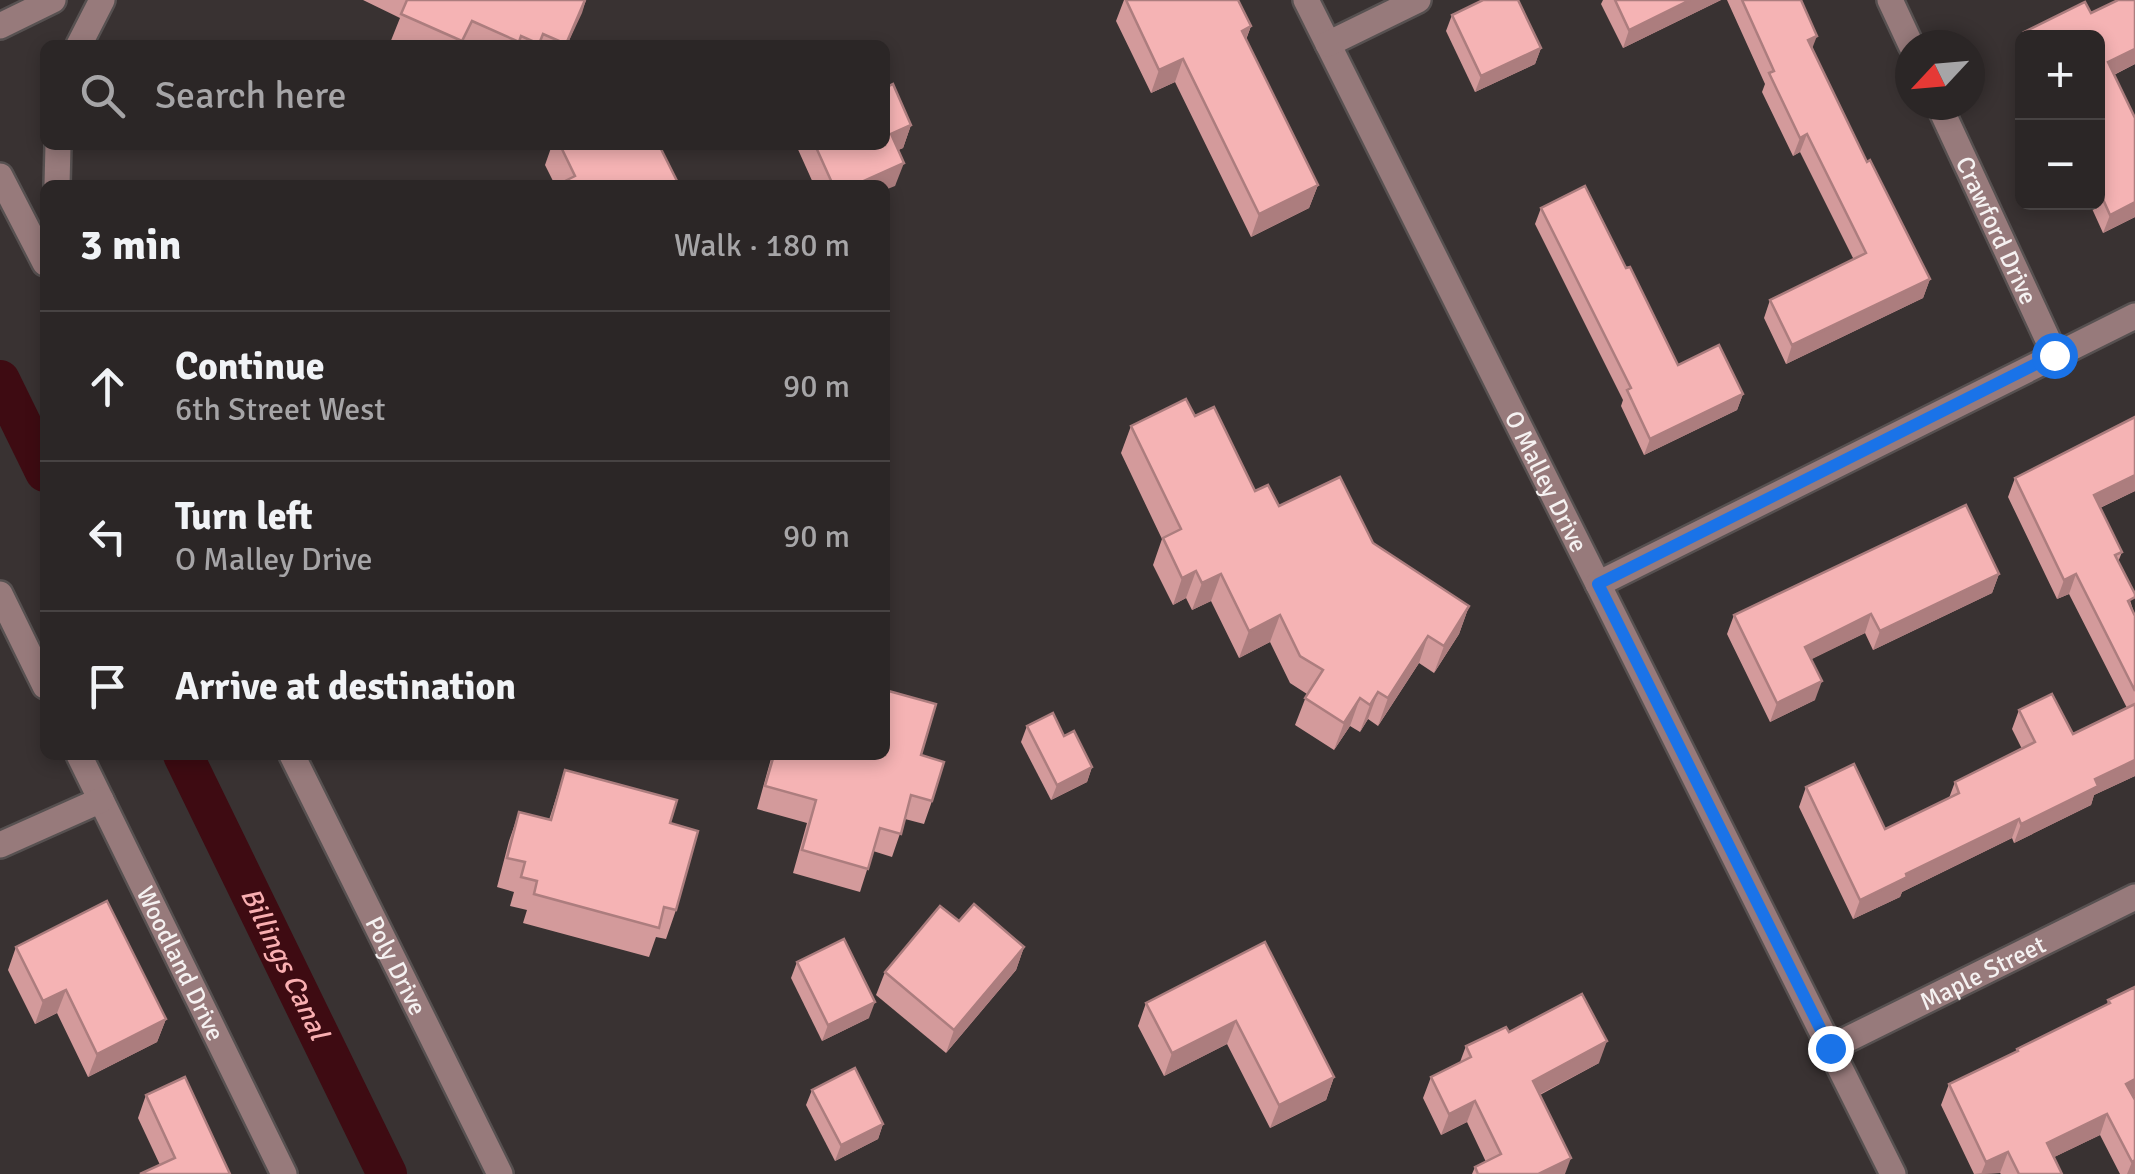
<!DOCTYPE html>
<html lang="en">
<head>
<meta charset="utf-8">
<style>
	:root { --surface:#2b2626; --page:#332e2e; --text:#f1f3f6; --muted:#a6a5a7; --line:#474343 }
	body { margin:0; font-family:Signika,sans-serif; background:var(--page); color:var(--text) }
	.controls { position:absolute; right:30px; top:30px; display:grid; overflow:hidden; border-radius:15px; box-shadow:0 5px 15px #0003 }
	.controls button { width:90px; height:90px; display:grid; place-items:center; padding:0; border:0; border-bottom:2px solid var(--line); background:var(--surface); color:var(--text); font:50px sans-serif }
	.compass { position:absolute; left:1895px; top:30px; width:90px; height:90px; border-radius:50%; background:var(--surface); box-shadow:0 5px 15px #0003; rotate:244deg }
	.stop { position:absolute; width:30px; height:30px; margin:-22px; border:8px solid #1a73e8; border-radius:50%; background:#fff }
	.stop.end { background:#1a73e8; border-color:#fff; box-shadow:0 2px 10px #0008 }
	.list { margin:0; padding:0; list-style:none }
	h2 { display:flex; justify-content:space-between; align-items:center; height:130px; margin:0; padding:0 40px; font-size:42px }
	h2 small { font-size:32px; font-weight:400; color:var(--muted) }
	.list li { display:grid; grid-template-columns:65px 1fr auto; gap:30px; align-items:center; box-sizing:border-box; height:150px; padding:0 40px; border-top:2px solid var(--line) }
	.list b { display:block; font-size:38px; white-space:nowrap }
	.list p { margin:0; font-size:32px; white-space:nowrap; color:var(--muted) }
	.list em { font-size:32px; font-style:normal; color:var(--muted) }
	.icon { flex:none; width:55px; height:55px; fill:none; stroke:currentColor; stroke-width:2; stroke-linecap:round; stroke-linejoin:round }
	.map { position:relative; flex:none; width:2135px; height:1174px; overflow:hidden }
	.search { position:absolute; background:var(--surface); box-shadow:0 5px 15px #0003; left:40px; top:40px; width:850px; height:110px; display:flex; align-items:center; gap:25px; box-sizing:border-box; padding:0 35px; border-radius:15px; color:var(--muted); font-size:38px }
	.panel { position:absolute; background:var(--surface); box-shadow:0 5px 15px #0003; left:40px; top:180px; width:850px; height:580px; border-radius:15px }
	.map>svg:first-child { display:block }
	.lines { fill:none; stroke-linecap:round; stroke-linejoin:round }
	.canal { stroke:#3e0b12; stroke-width:40 }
	.minor-casing { stroke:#575151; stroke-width:30 }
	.minor { stroke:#977a7b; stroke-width:25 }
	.wall { fill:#d39a9b }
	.shaded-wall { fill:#ac7d7e }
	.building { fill:#f5b3b4; stroke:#ac7d7e; stroke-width:2.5 }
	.route { stroke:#1a73e8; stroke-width:12 }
	.labels { text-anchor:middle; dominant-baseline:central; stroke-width:10; stroke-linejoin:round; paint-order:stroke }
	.street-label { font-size:25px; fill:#f5f1f1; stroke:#1e1b1b }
	.water-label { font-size:28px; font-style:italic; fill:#f9afb1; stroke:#1e1b1b }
</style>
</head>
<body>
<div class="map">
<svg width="2135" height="1174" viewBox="0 0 2135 1174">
	<rect width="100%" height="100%" fill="#393232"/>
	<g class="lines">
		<g class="canal">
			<polyline points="0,380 45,472"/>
			<path id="s1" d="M183 755 387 1174"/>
		</g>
		<defs>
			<g id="minor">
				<path id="s2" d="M1306 0 1893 1174"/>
				<polyline points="1890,0 1911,45"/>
				<polyline points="0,26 53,0"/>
				<polyline points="1328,44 1418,0"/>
				<polyline points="79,45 102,0"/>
				<path id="s3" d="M1939 105 2055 355"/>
				<polyline points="0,176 45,263"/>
				<polyline points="57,185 58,145"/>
				<polyline points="1598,584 2135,316"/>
				<polyline points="0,594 45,686"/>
				<path id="s4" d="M79 755 284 1174"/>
				<path id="s5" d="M292 755 500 1174"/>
				<polyline points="0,845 101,800"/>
				<path id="s6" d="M1830 1048 2135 897"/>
			</g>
		</defs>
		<use href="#minor" class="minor-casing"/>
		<use href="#minor" class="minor"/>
	</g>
	<g class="wall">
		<polygon points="363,0 586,0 567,45 396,45 390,43 400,18"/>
		<polygon points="1124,0 1238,0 1251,26 1246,40 1318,185 1309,208 1251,237 1175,82 1151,93 1116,21"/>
		<polygon points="1603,0 1721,0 1623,48 1601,4"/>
		<polygon points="1727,0 1801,0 1812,49 1867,162 1930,279 1923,298 1786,364 1764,318 1770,300 1854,260 1800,152 1793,156 1762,92 1765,84"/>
		<polygon points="2135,0 2135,64 2114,75 2135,217 2103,233 2089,202 2098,202 2098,38 2022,38 2022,61 2017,50 2024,32"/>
		<polygon points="1452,15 1541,48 1535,64 1475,92 1446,31"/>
		<polygon points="911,125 903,148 898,150 895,186 814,185 796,145 885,145"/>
		<polygon points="552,145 659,145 679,185 555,185 545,165"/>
		<polygon points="1541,208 1626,268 1678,365 1743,394 1737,410 1644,455 1621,406 1623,400 1535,224"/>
		<polygon points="1195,416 1255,491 1279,506 1373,543 1469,606 1459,634 1434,673 1419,663 1378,726 1368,719 1360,732 1350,726 1334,750 1295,725 1307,694 1290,683 1270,642 1239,658 1211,601 1192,610 1186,598 1173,605 1153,565 1162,539 1121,453 1131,426"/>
		<polygon points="2135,417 2135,491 2100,508 2122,552 2118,562 2135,616 2135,776 2094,795 2091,805 2014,843 2012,838 1902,892 1900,897 1853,919 1799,807 1806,787 1885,829 1949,798 1955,782 2022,749 2012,729 2019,710 2073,734 2127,708 2069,594 2057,599 2008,497 2015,478"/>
		<polygon points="1999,574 1992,593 1873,650 1865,633 1811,659 1815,700 1770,722 1727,634 1734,615"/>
		<polygon points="1027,726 1064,736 1092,767 1087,782 1051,800 1021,742"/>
		<polygon points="772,755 921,755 932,801 924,824 905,819 892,857 873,851 860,892 793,873 807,823 757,809"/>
		<polygon points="565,770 670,823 676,910 666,939 656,937 649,957 523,923 527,910 510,906 514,892 497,887 509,841 519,812 549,820"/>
		<polygon points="959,921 1024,947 1016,970 946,1053 876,995 885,972"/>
		<polygon points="1265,942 1334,1077 1326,1100 1270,1128 1227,1044 1164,1076 1138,1026 1146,1003"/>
		<polygon points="16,947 166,1019 157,1042 88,1077 57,1013 35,1024 8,970"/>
		<polygon points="797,962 869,1018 822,1041 791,978"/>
		<polygon points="2135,987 2135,1097 2134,1097 2135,1174 2120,1174 2100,1135 2054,1157 2062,1174 2001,1174 2000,1173 1974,1174 1941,1105 1949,1084 2016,1052 2017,1049 2107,1005 2108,1000"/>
		<polygon points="1509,1032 1599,1063 1540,1095 1565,1174 1472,1174 1475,1167 1486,1162 1467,1122 1441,1135 1423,1098 1431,1077 1460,1062 1466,1046"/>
		<polygon points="812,1090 883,1124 878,1139 835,1161 806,1105"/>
		<polygon points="146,1095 230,1174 160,1165 138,1118"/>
	</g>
	<g class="shaded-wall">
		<polygon points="585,0 586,0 582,13 567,45 565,45"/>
		<polygon points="1690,0 1721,0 1623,48 1629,30"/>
		<polygon points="1251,26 1242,49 1242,31"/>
		<polygon points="1817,36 1810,54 1808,40"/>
		<polygon points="1541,48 1535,64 1475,92 1481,76"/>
		<polygon points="2135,49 2135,64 2101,81 2108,62"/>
		<polygon points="1183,59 1175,82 1151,93 1159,70"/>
		<polygon points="911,125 903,148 883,157 891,134"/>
		<polygon points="1807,134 1800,152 1793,156 1800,138"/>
		<polygon points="904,163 895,186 885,190 885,185 855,185"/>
		<polygon points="1318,185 1309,208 1251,237 1259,214"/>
		<polygon points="2135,202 2135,217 2103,233 2110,215"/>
		<polygon points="1930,279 1923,298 1786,364 1792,345"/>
		<polygon points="1743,394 1737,410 1644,455 1650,439"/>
		<polygon points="2135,475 2135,491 2087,514 2094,495"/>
		<polygon points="1196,571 1186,598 1173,605 1182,578"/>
		<polygon points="1221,574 1211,601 1192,610 1202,583"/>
		<polygon points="1999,574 1992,593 1873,650 1880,631"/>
		<polygon points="2076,574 2069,594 2057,599 2064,580"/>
		<polygon points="1469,606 1459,634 1434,673 1444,646"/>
		<polygon points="1871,614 1865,633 1798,666 1805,647"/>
		<polygon points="1280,615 1270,642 1239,658 1249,631"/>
		<polygon points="1428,636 1419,663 1378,726 1388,698"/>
		<polygon points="1822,681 1815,700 1770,722 1777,703"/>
		<polygon points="1378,692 1368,719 1360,732 1370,705"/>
		<polygon points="1360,698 1350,726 1334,750 1344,723"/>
		<polygon points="2135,760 2135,776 2094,795 2091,805 2014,843 2021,824 2095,779"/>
		<polygon points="1092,767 1087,782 1051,800 1057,785"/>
		<polygon points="2019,819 2012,838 1902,892 1900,897 1853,919 1860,900 1906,874"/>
		<polygon points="1024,947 1016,970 946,1053 954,1030"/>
		<polygon points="66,990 57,1013 35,1024 43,1001"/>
		<polygon points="875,1002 869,1018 822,1041 828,1025"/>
		<polygon points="166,1019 157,1042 88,1077 97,1054"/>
		<polygon points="1236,1021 1227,1044 1164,1076 1172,1053"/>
		<polygon points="1607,1041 1599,1063 1525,1102 1533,1081"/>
		<polygon points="1334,1077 1326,1100 1270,1128 1279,1105"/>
		<polygon points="2135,1079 2135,1097 2119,1104 2126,1084"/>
		<polygon points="1475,1101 1467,1122 1441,1135 1449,1114"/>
		<polygon points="2107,1114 2100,1135 2040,1164 2047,1143"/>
		<polygon points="883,1124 878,1139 835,1161 841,1145"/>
		<polygon points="2008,1152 2000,1173 1981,1174 1986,1162"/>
		<polygon points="1571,1158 1565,1174 1538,1174"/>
		<polygon points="2135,1160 2135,1174 2127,1174 2132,1162"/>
	</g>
	<g class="building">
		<polygon points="407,0 585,0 566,44 543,34 539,44 521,36 519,42 472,21 462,41 401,14"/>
		<polygon points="1126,0 1238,0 1251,26 1242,31 1318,185 1259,214 1183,59 1159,70"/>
		<polygon points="1483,0 1518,0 1541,48 1481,76 1452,15"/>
		<polygon points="1615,0 1690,0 1629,30"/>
		<polygon points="1742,0 1801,0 1817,36 1808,40 1867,162 1870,160 1930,279 1792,345 1770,300 1866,253 1807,134 1800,138 1769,73 1774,71"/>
		<polygon points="2118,0 2135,0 2135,49 2108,62 2135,118 2135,202 2110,215 2098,188 2098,38 2027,38 2024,32 2085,2 2091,13"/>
		<polygon points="893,84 911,125 891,134 904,163 855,185 833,185 815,145 885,145 885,88"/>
		<polygon points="560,145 659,145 679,185 557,185 575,176"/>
		<polygon points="1585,186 1626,268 1630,267 1678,365 1719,345 1743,394 1650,439 1627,390 1631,388 1541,208"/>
		<polygon points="1186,399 1195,416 1214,407 1255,491 1268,485 1279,506 1340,477 1373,543 1469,606 1444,646 1428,636 1388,698 1378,692 1370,705 1360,698 1344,723 1305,698 1323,670 1300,656 1280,615 1249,631 1221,574 1202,583 1196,571 1182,578 1163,538 1181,529 1131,426"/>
		<polygon points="2135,417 2135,475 2094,495 2122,552 2115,555 2135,594 2135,597 2128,601 2135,616 2135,691 2076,574 2064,580 2015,478"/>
		<polygon points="1966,505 1999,574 1880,631 1871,614 1805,647 1822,681 1777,703 1734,615"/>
		<polygon points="885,690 936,704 921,755 944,762 932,801 911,795 901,834 880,828 868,869 802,850 816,800 765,786 774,755 885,755"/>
		<polygon points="2052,694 2073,734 2135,704 2135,760 2095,779 2098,786 2021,824 2019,819 1906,874 1907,877 1860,900 1806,787 1854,764 1885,829 1959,793 1955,782 2035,742 2019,710"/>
		<polygon points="1053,713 1064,736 1074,731 1092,767 1057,785 1027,726"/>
		<polygon points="565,770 677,800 670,823 698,831 676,910 664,907 659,928 534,894 537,881 521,877 525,862 507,858 519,812 551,820"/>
		<polygon points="107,901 166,1019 97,1054 66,990 43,1001 16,947"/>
		<polygon points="974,904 1024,947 954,1030 885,972 940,906 959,921"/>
		<polygon points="844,939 875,1002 828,1025 797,962"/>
		<polygon points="1265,942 1334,1077 1279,1105 1236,1021 1172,1053 1146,1003"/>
		<polygon points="2135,987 2135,1079 2126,1084 2135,1100 2135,1160 2132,1162 2107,1114 2047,1143 2062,1174 2019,1174 2008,1152 1986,1162 1949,1084 2018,1051 2017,1049 2110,1003 2108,1000"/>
		<polygon points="1582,994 1607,1041 1533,1081 1571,1158 1538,1174 1478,1174 1475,1167 1501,1154 1475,1101 1449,1114 1431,1077 1471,1057 1466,1046 1506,1027 1509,1032"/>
		<polygon points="855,1068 883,1124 841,1145 812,1090"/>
		<polygon points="185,1077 230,1174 140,1174 175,1158 146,1095"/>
	</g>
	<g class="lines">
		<polyline class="route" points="1830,1048 1598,584 2054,355"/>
	</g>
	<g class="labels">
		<g class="street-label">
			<text stroke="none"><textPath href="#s3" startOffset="138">Crawford Drive</textPath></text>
			<text stroke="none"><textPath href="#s2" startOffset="538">O Malley Drive</textPath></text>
			<text stroke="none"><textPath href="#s5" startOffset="235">Poly Drive</textPath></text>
			<text stroke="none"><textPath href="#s4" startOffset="232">Woodland Drive</textPath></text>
			<text stroke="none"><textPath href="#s6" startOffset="170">Maple Street</textPath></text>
		</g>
		<g class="water-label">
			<text stroke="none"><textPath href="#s1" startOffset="232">Billings Canal</textPath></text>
		</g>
	</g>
</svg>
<div class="controls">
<button>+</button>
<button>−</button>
</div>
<svg class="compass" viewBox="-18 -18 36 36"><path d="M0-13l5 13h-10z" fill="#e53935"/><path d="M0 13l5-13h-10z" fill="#a6a5a7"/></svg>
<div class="stop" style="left:2054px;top:355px"></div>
<div class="stop end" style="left:1830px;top:1048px"></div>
<div class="search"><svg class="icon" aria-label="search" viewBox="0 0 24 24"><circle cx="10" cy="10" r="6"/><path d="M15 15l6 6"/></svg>Search here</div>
<section class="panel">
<h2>3 min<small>Walk · 180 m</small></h2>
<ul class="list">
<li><svg class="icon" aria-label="ahead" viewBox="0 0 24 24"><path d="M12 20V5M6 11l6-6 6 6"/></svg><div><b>Continue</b><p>6th Street West</p></div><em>90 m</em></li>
<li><svg class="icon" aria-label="left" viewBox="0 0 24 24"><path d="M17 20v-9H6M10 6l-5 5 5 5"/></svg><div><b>Turn left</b><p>O Malley Drive</p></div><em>90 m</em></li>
<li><svg class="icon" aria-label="arrive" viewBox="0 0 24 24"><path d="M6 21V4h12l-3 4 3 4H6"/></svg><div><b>Arrive at destination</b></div></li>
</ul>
</section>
</div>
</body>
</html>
